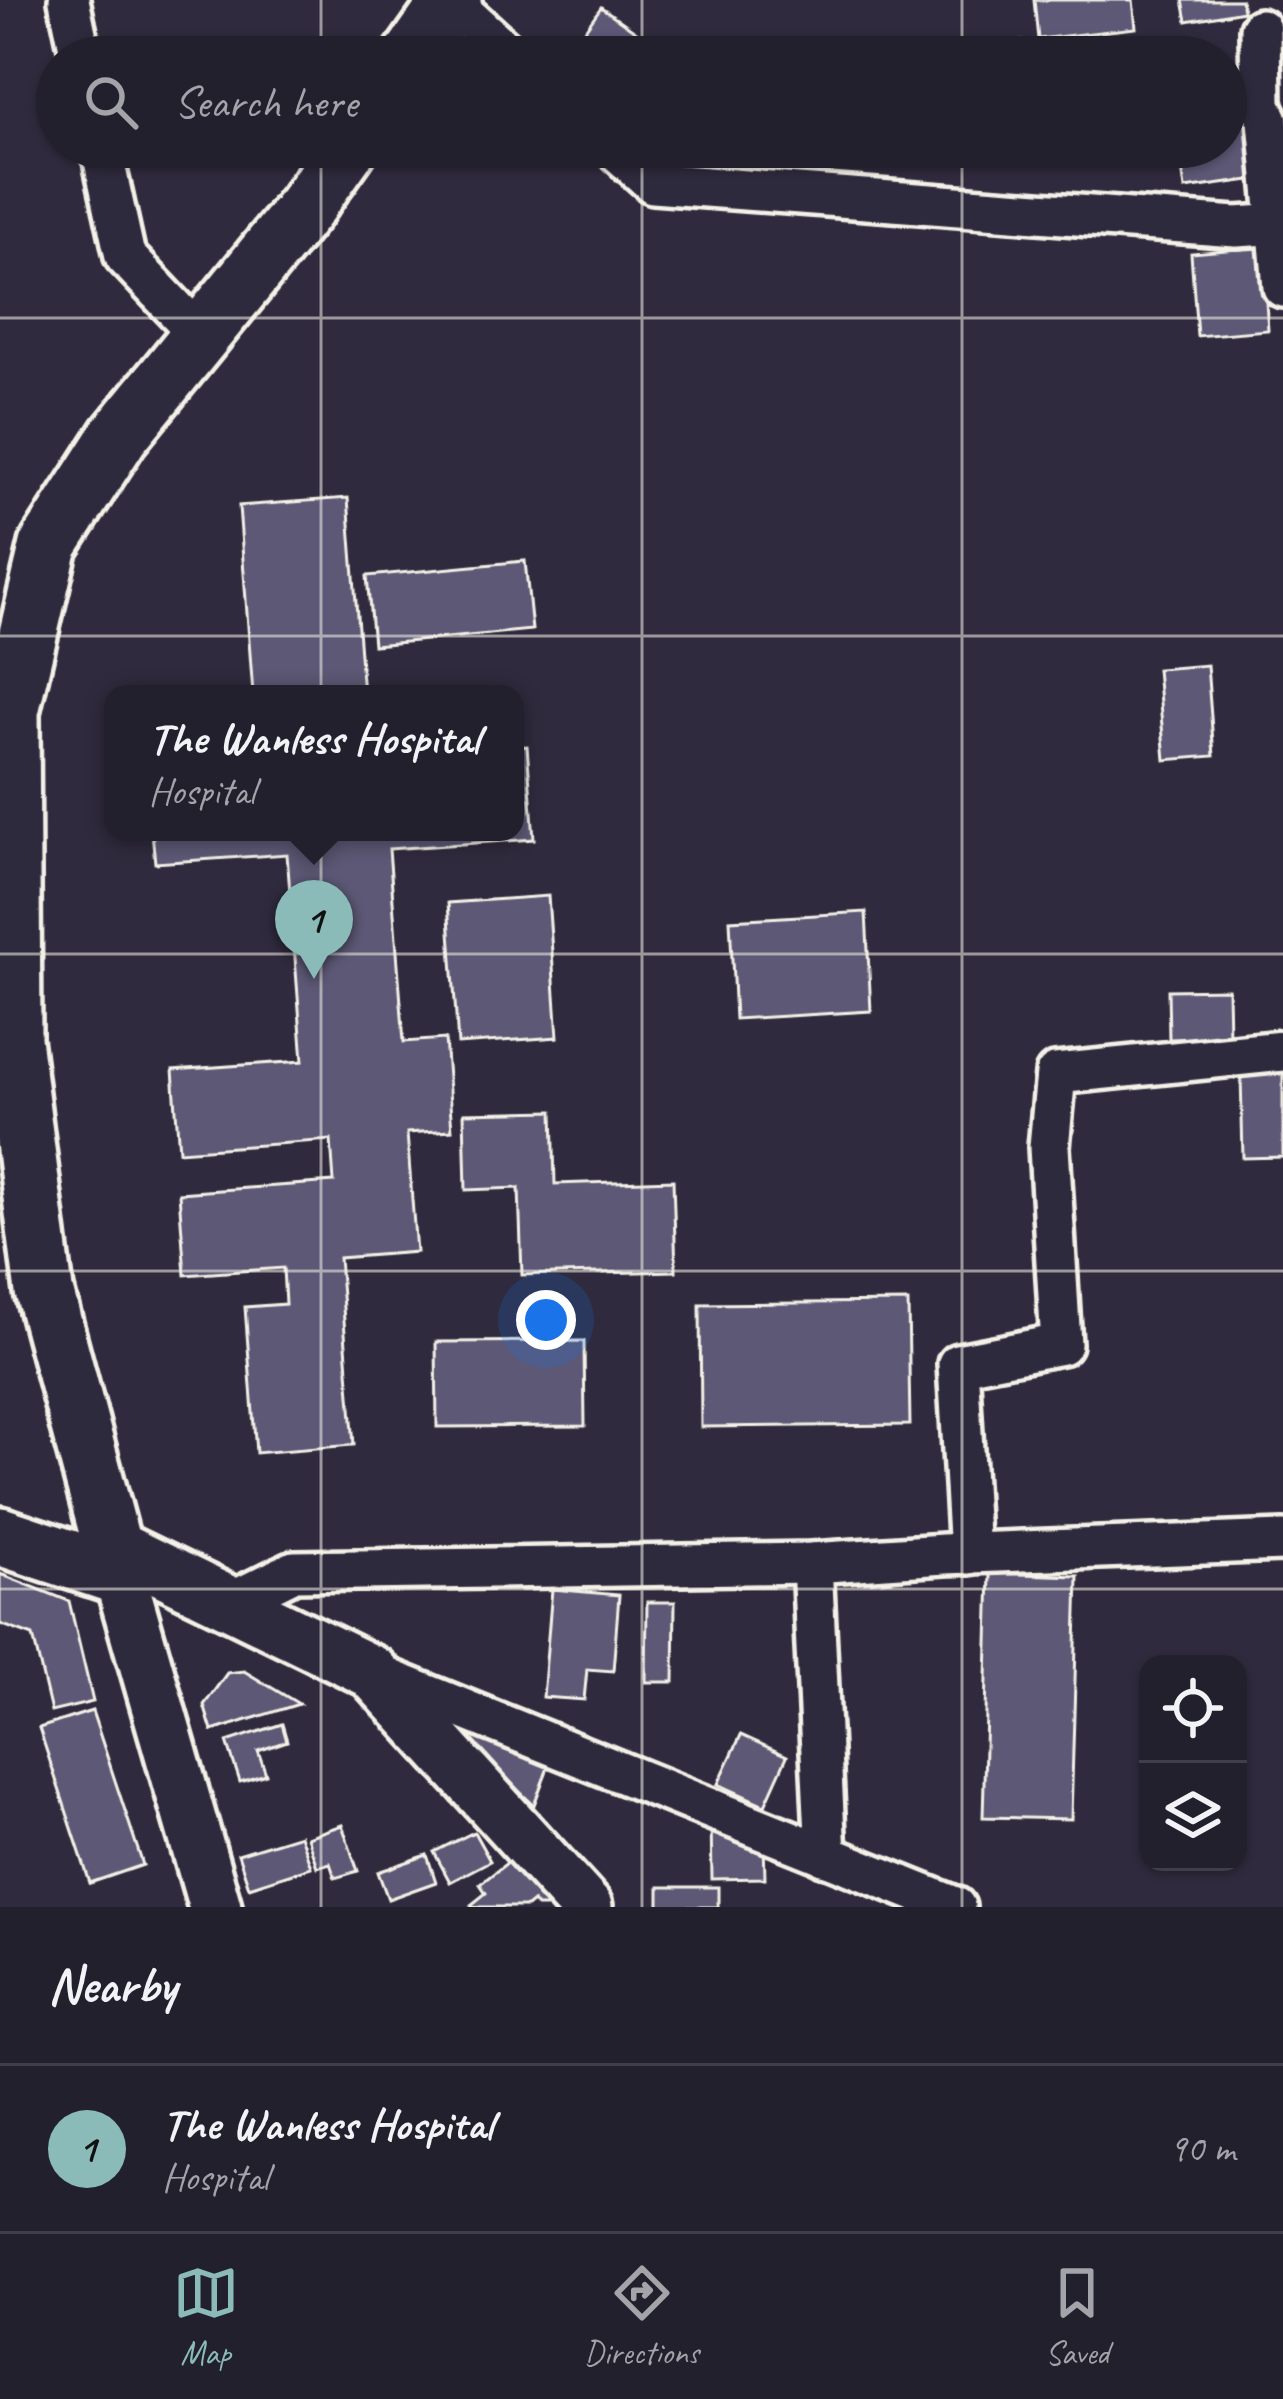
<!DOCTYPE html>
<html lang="en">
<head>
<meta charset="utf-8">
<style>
	:root { --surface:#23202e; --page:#2f2d3a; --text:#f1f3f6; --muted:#a3a3aa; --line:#403e4a; --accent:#8bbbb9 }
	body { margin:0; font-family:Caveat,sans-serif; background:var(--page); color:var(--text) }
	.controls { position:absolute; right:36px; bottom:36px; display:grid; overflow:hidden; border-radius:24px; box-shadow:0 3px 9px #0004 }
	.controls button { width:108px; height:108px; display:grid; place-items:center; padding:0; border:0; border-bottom:3px solid var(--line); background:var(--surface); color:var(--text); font:60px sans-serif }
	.you { position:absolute; left:546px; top:1320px; width:42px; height:42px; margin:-30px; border:9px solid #fff; border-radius:50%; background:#1a73e8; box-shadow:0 0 0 18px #1a73e833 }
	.badge { display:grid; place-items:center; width:78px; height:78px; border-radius:50%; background:var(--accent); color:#111; font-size:39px; font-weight:700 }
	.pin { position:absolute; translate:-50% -99px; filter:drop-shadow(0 3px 6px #0008) }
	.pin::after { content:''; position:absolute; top:63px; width:42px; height:36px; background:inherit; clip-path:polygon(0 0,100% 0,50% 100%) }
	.popup { position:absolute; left:104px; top:685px; width:420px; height:156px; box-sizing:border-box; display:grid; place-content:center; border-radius:24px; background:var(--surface); filter:drop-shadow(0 3px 9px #0005); font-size:39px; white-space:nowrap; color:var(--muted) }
	.popup b { font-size:45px; color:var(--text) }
	.popup::after { content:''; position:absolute; left:50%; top:100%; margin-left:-24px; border:24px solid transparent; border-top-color:var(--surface) }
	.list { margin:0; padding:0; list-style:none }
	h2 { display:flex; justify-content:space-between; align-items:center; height:156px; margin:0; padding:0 48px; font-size:51px }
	h2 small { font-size:39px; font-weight:400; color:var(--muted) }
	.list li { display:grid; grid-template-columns:78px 1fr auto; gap:36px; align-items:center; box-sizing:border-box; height:168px; padding:0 48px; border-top:3px solid var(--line) }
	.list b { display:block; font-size:45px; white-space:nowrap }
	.list p { margin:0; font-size:39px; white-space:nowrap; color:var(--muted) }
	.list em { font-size:39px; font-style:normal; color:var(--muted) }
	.icon { flex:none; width:66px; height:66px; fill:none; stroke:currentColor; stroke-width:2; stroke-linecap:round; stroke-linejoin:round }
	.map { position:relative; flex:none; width:1283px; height:1907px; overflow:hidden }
	.search { position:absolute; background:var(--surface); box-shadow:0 3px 9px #0004; left:36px; right:36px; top:36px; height:132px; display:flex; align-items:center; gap:30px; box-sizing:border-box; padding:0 42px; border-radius:66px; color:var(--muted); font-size:45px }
	.sheet { height:324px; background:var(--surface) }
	nav { display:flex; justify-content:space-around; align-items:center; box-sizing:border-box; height:168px; border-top:3px solid var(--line); background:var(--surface); font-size:33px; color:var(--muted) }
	nav a { display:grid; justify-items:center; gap:6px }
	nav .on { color:var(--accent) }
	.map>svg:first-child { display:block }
	.building { fill:#5b5875; stroke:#f4f1e8; stroke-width:3 }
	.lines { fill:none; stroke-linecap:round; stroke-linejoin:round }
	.minor-casing { stroke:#f4f1e8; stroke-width:48 }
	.major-casing { stroke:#f4f1e8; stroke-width:60 }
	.highway-casing { stroke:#f4f1e8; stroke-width:66 }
	.minor { stroke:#2f2a3d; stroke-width:39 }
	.major { stroke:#2f2a3d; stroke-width:51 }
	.highway { stroke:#2f2a3d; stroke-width:57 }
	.grid { fill:none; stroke:#f4f1e8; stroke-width:3; stroke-opacity:0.55 }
</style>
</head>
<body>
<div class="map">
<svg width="1283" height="1907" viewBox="0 0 1283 1907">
	<rect width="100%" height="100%" fill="#2f2a3d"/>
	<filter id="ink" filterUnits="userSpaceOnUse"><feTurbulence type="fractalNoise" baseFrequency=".00833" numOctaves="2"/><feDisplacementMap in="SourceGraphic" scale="24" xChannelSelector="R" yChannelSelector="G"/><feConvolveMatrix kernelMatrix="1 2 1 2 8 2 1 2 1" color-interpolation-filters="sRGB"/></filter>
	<g filter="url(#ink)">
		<g class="building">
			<polygon points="1034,0 1133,0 1136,28 1038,39"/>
			<polygon points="1183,0 1241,0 1243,11 1187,21"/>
			<polygon points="601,7 672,57 569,57 567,55"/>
			<polygon points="1022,41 1025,57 996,57 994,46"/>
			<polygon points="145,43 148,57 96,57 96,54"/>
			<polygon points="1261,105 1272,177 1185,189 1179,147 1226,147 1226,110"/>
			<polygon points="797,147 845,147 842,156 789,174"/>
			<polygon points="1052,147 1125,147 1124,164 1052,161"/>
			<polygon points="1262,247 1268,330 1197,336 1191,253"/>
			<polygon points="348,498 363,694 253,694 239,506"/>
			<polygon points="525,561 532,630 373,645 367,576"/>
			<polygon points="1207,665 1214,756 1165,760 1157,669"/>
			<polygon points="527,746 534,839 389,849 404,1042 445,1039 452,1130 407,1133 416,1252 339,1258 354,1445 256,1453 245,1307 285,1304 283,1268 185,1275 179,1193 334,1182 331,1140 179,1151 173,1070 303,1061 287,854 155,863 152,832 515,832 515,747"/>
			<polygon points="548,896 558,1037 458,1044 448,903"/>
			<polygon points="866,912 871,1011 735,1019 730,920"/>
			<polygon points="1228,989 1229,1038 1169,1039 1168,990"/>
			<polygon points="1283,1069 1283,1157 1243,1158 1241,1074"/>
			<polygon points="553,1111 555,1184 673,1180 676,1271 522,1275 519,1188 466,1190 464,1113"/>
			<polygon points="908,1302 910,1425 701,1427 700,1304"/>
			<polygon points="584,1341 585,1426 437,1427 436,1342"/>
			<polygon points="990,1573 1078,1576 1071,1819 983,1817"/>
			<polygon points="0,1574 69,1601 93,1702 51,1712 33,1636 0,1624"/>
			<polygon points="552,1589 619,1595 613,1671 587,1669 584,1700 543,1697"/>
			<polygon points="647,1602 675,1602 674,1682 646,1682"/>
			<polygon points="244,1671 299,1704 212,1731 204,1705 227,1673"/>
			<polygon points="92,1711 143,1865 90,1883 39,1728"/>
			<polygon points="441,1719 553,1754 534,1805"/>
			<polygon points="282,1724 287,1741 258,1751 266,1774 240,1782 227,1742"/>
			<polygon points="741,1735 787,1756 765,1805 718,1784"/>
			<polygon points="711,1821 764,1843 765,1878 712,1879"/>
			<polygon points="342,1825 358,1871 335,1878 330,1863 317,1867 307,1837"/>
			<polygon points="474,1832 490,1861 450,1882 434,1852"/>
			<polygon points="300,1835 311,1867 249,1887 238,1854"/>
			<polygon points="427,1855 436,1882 388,1899 378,1872"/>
			<polygon points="513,1858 552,1907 537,1907 533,1902 527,1907 472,1907 471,1905 486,1893 480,1884"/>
			<rect x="659" y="1887" width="59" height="20"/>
		</g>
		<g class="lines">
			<defs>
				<g id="minor">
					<polyline points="69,0 81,57"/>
					<polyline points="451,2 512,57"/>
					<polyline points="1260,29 1261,105 1268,120 1283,287"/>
					<polyline points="101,147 125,256 201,336"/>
					<polyline points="613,147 653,183 1236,227 1283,224"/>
					<polyline points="969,1554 958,1364 1061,1344 1049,1147 1056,1074 1283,1051"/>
					<polyline points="812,1563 826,1856"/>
					<polyline points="228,1604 294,1571 812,1563 944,1554 1283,1541"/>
					<polyline points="381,1676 955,1907"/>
				</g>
				<g id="major">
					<polyline points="111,1545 372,1672 586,1907"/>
					<polyline points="120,1576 215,1907"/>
				</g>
				<g id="highway">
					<polyline points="412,57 452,0"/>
					<polyline points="0,1536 120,1576"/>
					<polyline points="120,1576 44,1291 12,1039 10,711 49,545 119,436 304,209 348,147"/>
				</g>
			</defs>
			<use href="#minor" class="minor-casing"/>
			<use href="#major" class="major-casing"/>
			<use href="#highway" class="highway-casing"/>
			<use href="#minor" class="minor"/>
			<use href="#major" class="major"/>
			<use href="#highway" class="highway"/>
		</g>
	</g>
	<path class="grid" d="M321 0V57M642 0V57M962 0V57M321 147V1907M642 147V1907M962 147V1907M0 318H1283M0 636H1283M0 954H1283M0 1271H1283M0 1589H1283"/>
</svg>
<div class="controls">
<button><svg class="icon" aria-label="locate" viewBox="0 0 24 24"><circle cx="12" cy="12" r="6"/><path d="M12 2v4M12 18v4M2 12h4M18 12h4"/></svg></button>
<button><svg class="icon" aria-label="layers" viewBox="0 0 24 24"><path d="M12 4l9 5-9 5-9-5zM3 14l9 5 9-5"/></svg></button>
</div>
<div class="you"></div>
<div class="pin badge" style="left:314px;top:979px">1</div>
<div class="popup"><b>The Wanless Hospital</b>Hospital</div>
<div class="search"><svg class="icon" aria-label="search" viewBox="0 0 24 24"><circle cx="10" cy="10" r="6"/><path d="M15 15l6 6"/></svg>Search here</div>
</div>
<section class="sheet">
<h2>Nearby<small></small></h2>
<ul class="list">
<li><span class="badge">1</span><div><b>The Wanless Hospital</b><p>Hospital</p></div><em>90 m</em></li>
</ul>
</section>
<nav>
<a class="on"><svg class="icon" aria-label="map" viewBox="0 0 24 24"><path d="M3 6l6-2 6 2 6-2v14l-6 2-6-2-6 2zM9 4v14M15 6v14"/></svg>Map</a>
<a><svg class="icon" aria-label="directions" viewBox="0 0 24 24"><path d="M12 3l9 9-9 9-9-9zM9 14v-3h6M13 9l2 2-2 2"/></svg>Directions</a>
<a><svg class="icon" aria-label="saved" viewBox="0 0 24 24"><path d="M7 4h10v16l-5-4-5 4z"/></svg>Saved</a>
</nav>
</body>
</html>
